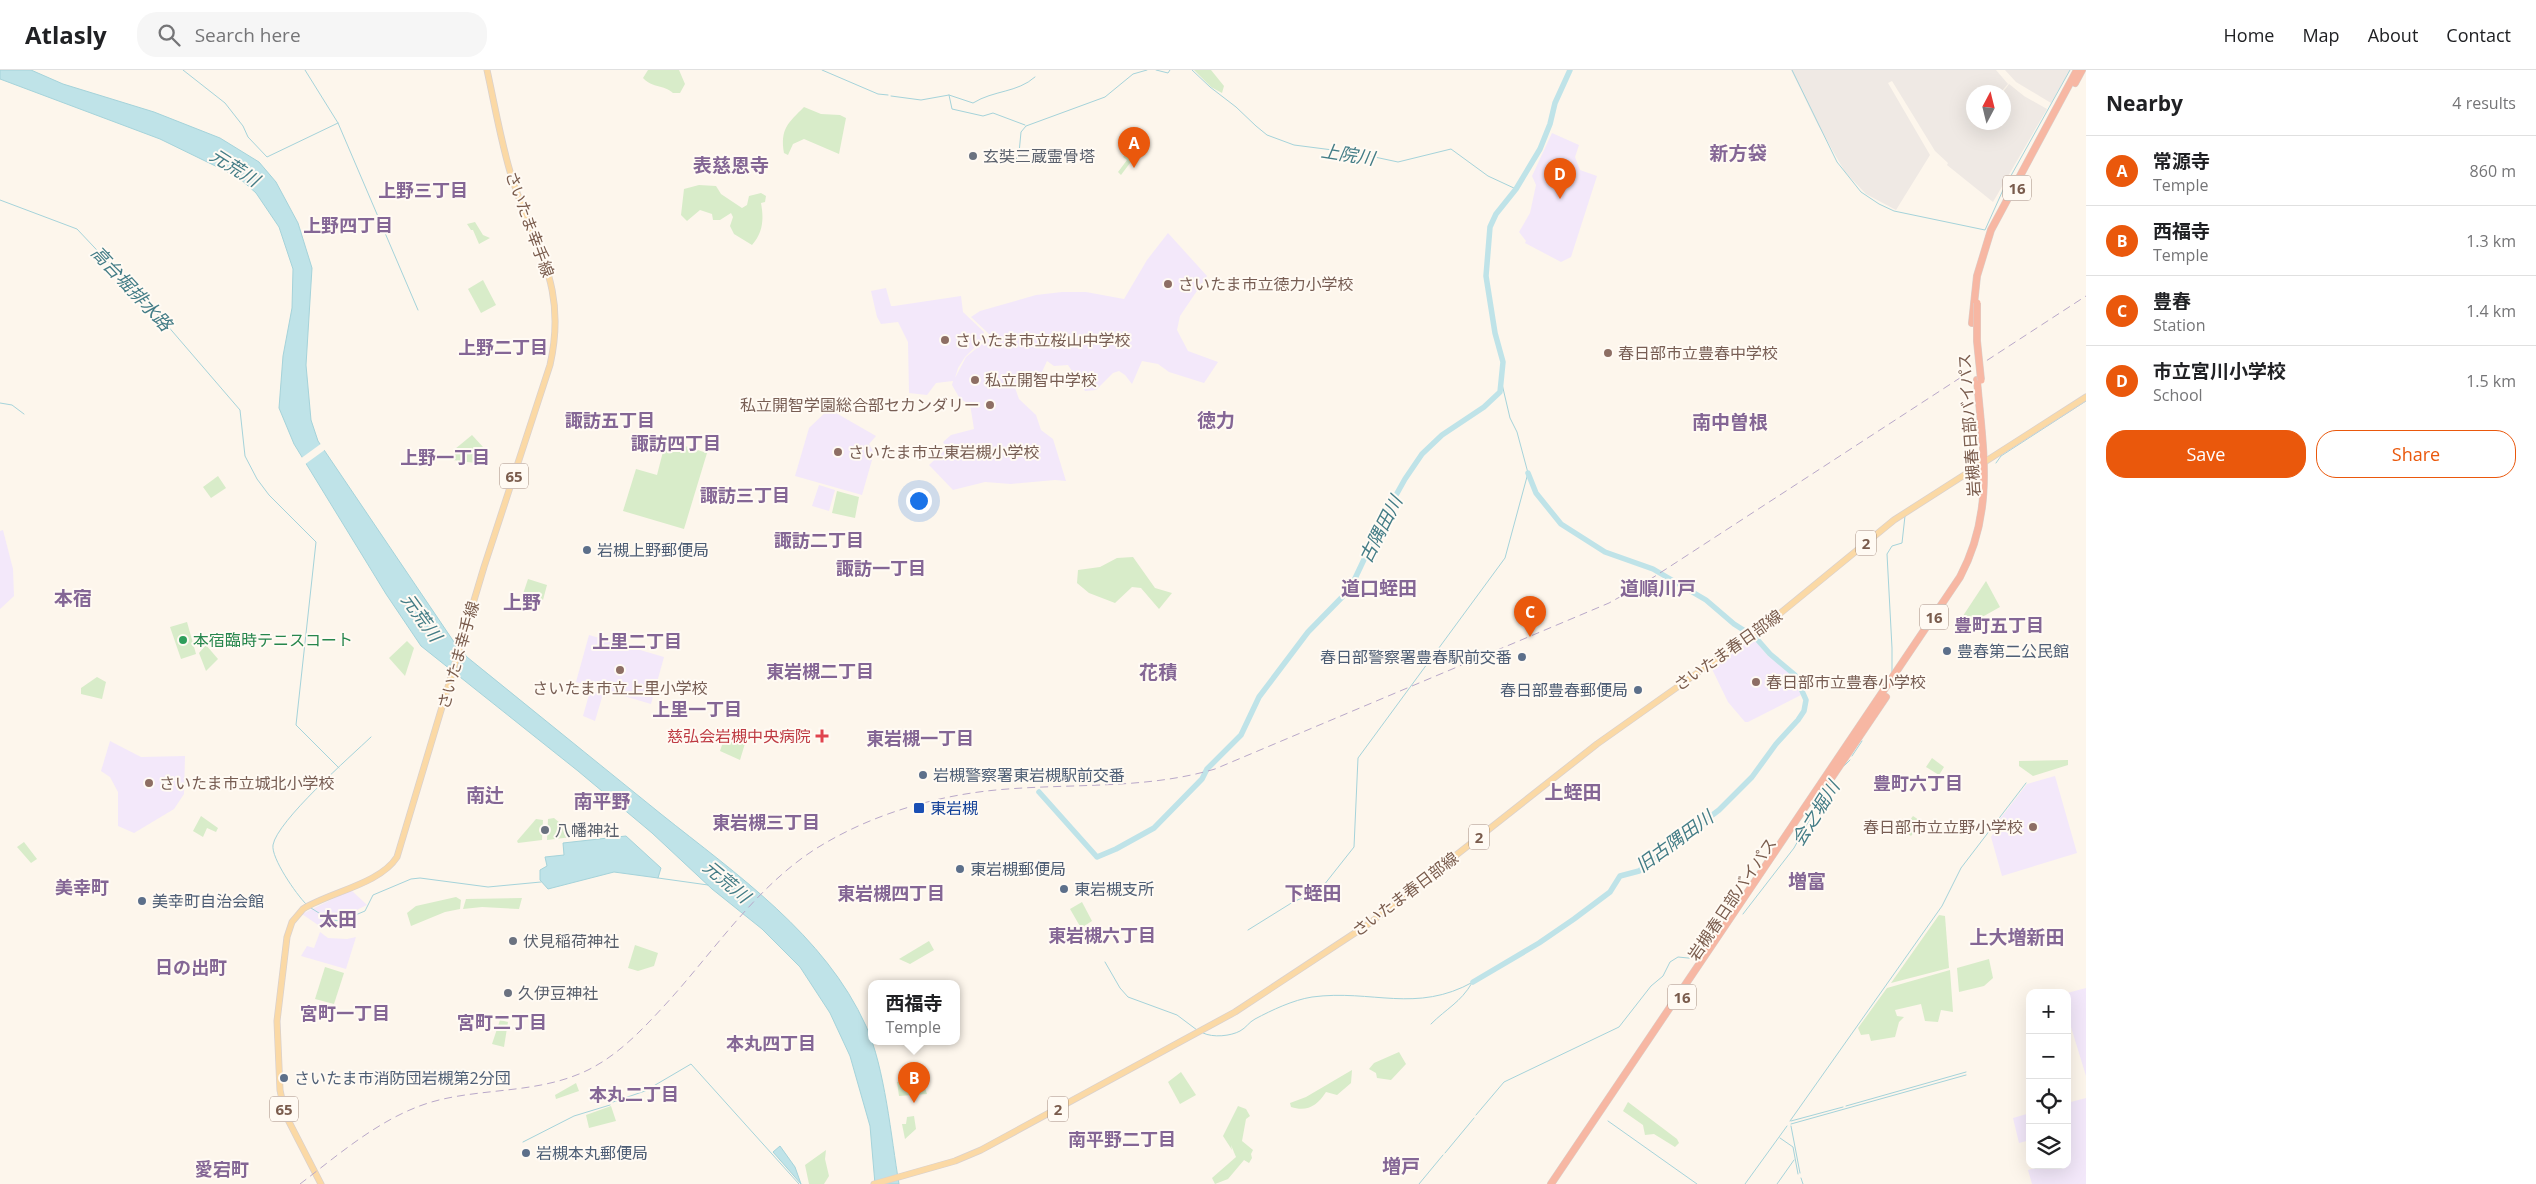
<!DOCTYPE html>
<html lang="en">
<head>
<meta charset="utf-8">
<style>
	:root { --surface:#fff; --page:#f6f6f6; --text:#202124; --muted:#757577; --line:#e0e0e0; --accent:#ea580c }
	body { margin:0; font-family:"Open Sans","Noto Sans JP",sans-serif; background:var(--page); color:var(--text) }
	.controls { position:absolute; right:15px; bottom:15px; display:grid; overflow:hidden; border-radius:10px; box-shadow:0 5px 20px #0002 }
	.controls button { width:45px; height:45px; display:grid; place-items:center; padding:0; border:0; border-bottom:1px solid var(--line); background:var(--surface); color:var(--text); font:25px sans-serif }
	.compass { position:absolute; left:1966px; top:15px; width:45px; height:45px; border-radius:50%; background:var(--surface); box-shadow:0 5px 20px #0002; rotate:7deg }
	.you { position:absolute; left:918px; top:430px; width:18px; height:18px; margin:-12px; border:4px solid #fff; border-radius:50%; background:#1a73e8; box-shadow:0 0 0 8px #1a73e833 }
	.badge { display:grid; place-items:center; width:32px; height:32px; border-radius:50%; background:var(--accent); color:#fff; font-size:16px; font-weight:700 }
	.pin { position:absolute; translate:-50% -41px; filter:drop-shadow(0 1px 2px #0008) }
	.pin::after { content:''; position:absolute; top:26px; width:18px; height:15px; background:inherit; clip-path:polygon(0 0,100% 0,50% 100%) }
	.popup { position:absolute; left:868px; top:910px; width:92px; height:65px; box-sizing:border-box; display:grid; place-content:center; border-radius:10px; background:var(--surface); filter:drop-shadow(0 1px 4px #0005); font-size:16px; white-space:nowrap; color:var(--muted) }
	.popup b { font-size:19px; color:var(--text) }
	.popup::after { content:''; position:absolute; left:50%; top:100%; margin-left:-10px; border:10px solid transparent; border-top-color:var(--surface) }
	.list { margin:0; padding:0; list-style:none }
	h2 { display:flex; justify-content:space-between; align-items:center; height:65px; margin:0; padding:0 20px; font-size:21px }
	h2 small { font-size:16px; font-weight:400; color:var(--muted) }
	.list li { display:grid; grid-template-columns:32px 1fr auto; gap:15px; align-items:center; box-sizing:border-box; height:70px; padding:0 20px; border-top:1px solid var(--line) }
	.list b { display:block; font-size:19px; white-space:nowrap }
	.list p { margin:0; font-size:16px; white-space:nowrap; color:var(--muted) }
	.list em { font-size:16px; font-style:normal; color:var(--muted) }
	.actions { display:flex; gap:10px; padding:15px 20px }
	.actions a { flex:1; padding:11px 0; border:1px solid var(--accent); border-radius:20px; text-align:center; font-size:18px; color:var(--accent) }
	.actions .main { background:var(--accent); color:#fff }
	.icon { flex:none; width:28px; height:28px; fill:none; stroke:currentColor; stroke-width:2; stroke-linecap:round; stroke-linejoin:round }
	.map { position:relative; flex:none; width:2086px; height:1114px; overflow:hidden }
	header { display:flex; align-items:center; gap:30px; box-sizing:border-box; height:70px; padding:0 25px; background:var(--surface); border-bottom:1px solid var(--line) }
	header strong { font-size:24px }
	nav { display:flex; gap:28px; margin-inline-start:auto; font-size:18px }
	.search { width:350px; height:45px; background:var(--page); display:flex; align-items:center; gap:12px; box-sizing:border-box; padding:0 18px; border-radius:20px; color:var(--muted); font-size:19px }
	main { display:flex }
	aside { flex:1; background:var(--surface) }
	.map>svg:first-child { display:block }
	.industrial { fill:#efe9e4 }
	.education { fill:#f3e8fa }
	.green { fill:#d8ecc9 }
	.water { fill:#bfe3e8; stroke:#a5d3da }
	.pier { fill:#fdf6ec }
	.lines { fill:none; stroke-linecap:round; stroke-linejoin:round }
	.stream { stroke:#a5d3da; stroke-width:1 }
	.river { stroke:#bfe3e8; stroke-width:5.5 }
	.primary-casing { stroke:#dad1cd; stroke-width:7 }
	.highway-casing { stroke:#dad1cd; stroke-width:8 }
	.primary { stroke:#fbd9a5; stroke-width:5.5 }
	.highway { stroke:#f7b7a3; stroke-width:7 }
	.rail { stroke:#b9a8c9; stroke-width:1; stroke-dasharray:8 5; stroke-linecap:butt }
	.highway-bridge-casing { stroke:#dad1cd; stroke-width:8; stroke-linecap:butt }
	.highway-bridge { stroke:#f7b7a3; stroke-width:7 }
	.worship-dot { fill:#6b7280; stroke:#fffaf3; stroke-width:2 }
	.education-dot { fill:#8d6e63; stroke:#fffaf3; stroke-width:2 }
	.service-dot { fill:#5c6f8a; stroke:#fffaf3; stroke-width:2 }
	.leisure-dot { fill:#2e9e5b; stroke:#fffaf3; stroke-width:2 }
	.health-dot { fill:#e0444e; stroke:#fffaf3; stroke-width:2 }
	.transit-dot { fill:#1a4fb4; stroke:#fffaf3; stroke-width:2 }
	.labels { text-anchor:middle; dominant-baseline:central; stroke-width:4; stroke-linejoin:round; paint-order:stroke }
	.shield { fill:#fffaf3; stroke:#a28b7f; stroke-width:1 }
	.shield-label { font-size:15px; font-weight:bold; fill:#7a5c4d }
	.worship-label { font-size:16px; fill:#5b616d; stroke:#fffaf3; text-anchor:start }
	.street-label { font-size:16px; fill:#7a5c4d; stroke:#fffaf3 }
	.education-label { font-size:16px; fill:#785e54; stroke:#fffaf3; text-anchor:start }
	.service-label { font-size:16px; fill:#4e5e75; stroke:#fffaf3; text-anchor:start }
	.leisure-label { font-size:16px; fill:#27864d; stroke:#fffaf3; text-anchor:start }
	.health-label { font-size:16px; fill:#be3a42; stroke:#fffaf3; text-anchor:end }
	.transit-label { font-size:16px; fill:#164399; stroke:#fffaf3; text-anchor:start }
	.water-label { font-size:18px; font-style:italic; fill:#437c86; stroke:#fffaf3 }
	.neighbourhood-label { font-size:18px; font-weight:bold; fill:#846695; stroke:#fffaf3 }
	.quarter-label { font-size:19px; font-weight:bold; fill:#846695; stroke:#fffaf3 }
</style>
</head>
<body>
<header>
<strong>Atlasly</strong>
<div class="search"><svg class="icon" aria-label="search" viewBox="0 0 24 24"><circle cx="10" cy="10" r="6"/><path d="M15 15l6 6"/></svg>Search here</div>
<nav><a>Home</a><a>Map</a><a>About</a><a>Contact</a></nav>
</header>
<main>
<div class="map">
<svg width="2086" height="1114" viewBox="0 0 2086 1114">
	<rect width="100%" height="100%" fill="#fdf6ec"/>
	<g class="industrial">
		<polygon points="1791,0 1996,0 2008,14 2001,22 1974,22 1974,52 2004,52 2003,22 2009,14 2024,26 2047,39 1993,132 1947,95 1948,93 1935,81 1892,11 1888,13 1930,85 1896,140 1866,124 1845,102 1818,55"/>
		<polygon points="2005,0 2070,0 2051,33 2016,12"/>
	</g>
	<g class="education">
		<polygon points="1552,63 1579,75 1575,87 1580,100 1597,106 1571,187 1561,192 1525,173 1526,171 1519,162 1530,143 1536,115 1532,106"/>
		<polygon points="1168,163 1207,206 1180,246 1177,260 1188,281 1218,292 1204,313 1169,302 1158,294 1142,291 1132,314 1125,305 1119,301 1113,303 1096,320 1085,321 1068,295 1054,296 1047,291 1041,304 1014,315 1019,329 1036,345 1041,360 1053,369 1066,411 1055,410 1011,414 985,412 953,420 929,395 947,378 943,372 951,365 974,359 970,334 960,329 952,315 953,311 936,313 927,325 909,323 908,272 898,252 881,254 877,247 871,221 886,218 891,236 894,236 961,226 963,242 984,262 984,268 965,287 958,298 955,308 966,287 983,273 989,264 971,247 980,241 1036,225 1062,222 1086,222 1124,229 1147,190"/>
		<polygon points="829,339 876,366 869,374 874,383 862,425 795,406 809,358"/>
		<polygon points="819,415 835,420 829,441 812,436"/>
		<polygon points="3,460 13,499 14,526 0,539 0,461"/>
		<polygon points="589,565 664,587 651,634 576,612"/>
		<polygon points="1752,567 1768,586 1792,605 1801,625 1748,652 1745,652 1728,632 1710,595"/>
		<polygon points="590,621 603,624 595,651 583,646"/>
		<polygon points="110,671 141,687 185,686 184,724 174,739 134,763 118,756 118,722 110,707 101,701"/>
		<polygon points="2055,706 2077,783 2002,806 1991,767 1996,759 1996,754 2027,714"/>
		<polygon points="351,820 367,835 321,857 302,844"/>
		<polygon points="320,862 328,868 347,869 356,867 346,899 301,886 307,876 314,878"/>
		<polygon points="2086,918 2086,1006 2067,944 2067,923"/>
		<polygon points="2086,1028 2086,1114 2032,1114 2028,1100 2047,1095 2067,1095 2067,1033"/>
		<polygon points="2030,1043 2030,1070 2019,1073 2013,1048"/>
	</g>
	<g class="green">
		<path d="M648 0H679L685 14 680 23H673C663 14 654 19 643 8Z"/>
		<polygon points="1194,0 1211,0 1224,16 1222,23 1211,17"/>
		<path d="M804 37 821 44 840 45 846 48 839 84 804 69 793 74 788 85 784 83C780 59 788 53 804 37Z"/>
		<polygon points="1138,77 1143,81 1139,87 1136,85 1121,105 1118,102 1127,90 1123,87 1128,81 1132,84"/>
		<path d="M699 115 716 116 721 124 742 138 747 135 749 126 761 123 766 126 765 132 761 133C764 149 763 163 752 175L734 164 730 156 733 147 731 143 720 150H713L712 144 700 140 687 151 681 145 684 119Z"/>
		<polygon points="475,152 483,165 490,168 479,174 473,160 471,160 467,154"/>
		<polygon points="483,210 496,235 481,243 468,219"/>
		<polygon points="472,365 483,377 475,393 453,390 455,379"/>
		<polygon points="666,370 707,383 684,459 623,441 636,399 657,405"/>
		<polygon points="218,406 226,418 211,428 203,417"/>
		<polygon points="837,421 859,427 855,448 832,443"/>
		<polygon points="1133,487 1155,518 1172,523 1159,539 1141,518 1132,517 1115,533 1089,523 1077,513 1078,500 1100,497 1117,488"/>
		<polygon points="528,509 547,515 543,530 523,524"/>
		<polygon points="1986,511 2000,537 1959,560 1955,558"/>
		<polygon points="187,552 196,584 181,589 170,557"/>
		<polygon points="407,571 414,578 405,606 389,588"/>
		<polygon points="206,575 218,589 206,601 199,583"/>
		<polygon points="97,607 106,612 102,629 81,624 81,618"/>
		<polygon points="727,660 747,667 740,690 720,681"/>
		<polygon points="1932,688 1944,697 1939,705 1926,697"/>
		<polygon points="2068,690 2068,695 2033,706 2019,696 2019,691"/>
		<polygon points="201,746 218,758 216,762 207,758 203,767 193,761"/>
		<polygon points="1913,746 1922,752 1911,766 1903,759"/>
		<polygon points="554,748 573,764 572,767 547,770 548,749"/>
		<polygon points="536,749 543,750 542,770 518,773 517,771"/>
		<polygon points="24,772 37,789 31,793 17,777"/>
		<polygon points="456,827 461,830 460,839 445,842 411,856 407,843 416,836"/>
		<polygon points="522,828 519,839 482,837 463,839 466,829"/>
		<polygon points="1082,832 1092,851 1081,858 1070,839"/>
		<polygon points="1939,845 1945,846 1949,898 1891,913"/>
		<polygon points="929,871 934,880 910,894 899,889"/>
		<polygon points="635,875 658,883 654,896 638,901 628,898"/>
		<polygon points="1989,889 1993,908 1984,916 1959,922 1957,898"/>
		<polygon points="325,897 344,903 334,934 315,929"/>
		<polygon points="1950,900 1953,942 1941,940 1938,952 1925,951 1921,934 1895,940 1897,946 1904,947 1899,952 1895,967 1871,971 1869,964 1861,965 1858,958 1887,918"/>
		<polygon points="500,950 508,952 504,977 492,974"/>
		<polygon points="1399,982 1406,994 1391,1010 1377,1008 1376,1003 1369,999 1374,993"/>
		<path d="M1352 1000 1351 1013 1337 1025 1326 1022C1317 1036 1307 1042 1291 1037L1290 1033 1306 1027Z"/>
		<polygon points="1181,1002 1196,1025 1180,1034 1168,1012"/>
		<polygon points="921,1006 927,1024 899,1026 897,1012"/>
		<polygon points="576,1013 579,1021 556,1029 555,1025"/>
		<polygon points="1628,1032 1677,1069 1679,1073 1675,1077 1654,1064 1645,1065 1643,1055 1623,1041"/>
		<polygon points="611,1036 616,1051 589,1058 586,1045"/>
		<polygon points="1238,1036 1246,1039 1250,1046 1246,1049 1242,1071 1253,1080 1251,1084 1252,1088 1249,1093 1244,1090 1228,1109 1215,1114 1212,1108 1236,1087 1231,1075 1232,1080 1223,1066"/>
		<polygon points="914,1046 916,1059 905,1069 902,1054 906,1054 907,1047"/>
		<polygon points="826,1080 825,1089 829,1106 824,1114 809,1114 805,1095"/>
	</g>
	<g class="water">
		<path d="M0 0H31L63 14 154 42 220 68 259 92 276 112 298 153 312 198 306 295 311 350 318 371 454 572 467 587C532 639 596 692 661 744 736 804 825 865 866 956 885 998 891 1067 899 1114H875L870 1056 850 986 830 943 800 897 762 859 712 819 652 763 578 701 421 576 386 524 294 374 279 338 283 286 292 238 293 199 279 157 256 123 238 107 160 69 0 9Z"/>
		<polygon points="626,766 661,798 658,808 614,802 548,819 540,810 540,800 547,796 545,787 564,785 563,773"/>
		<polygon points="780,1076 795,1097 801,1114 773,1082"/>
	</g>
	<polygon class="pier" points="322,373 326,379 304,395 300,389"/>
	<g class="lines">
		<g class="stream">
			<polyline points="183,0 225,33 243,56 248,67 267,87 338,53"/>
			<polyline points="305,0 338,53 418,240"/>
			<polyline points="822,0 878,24 888,25"/>
			<polyline points="1156,0 1168,3 1170,0"/>
			<polyline points="1192,0 1210,17 1236,37 1256,56 1267,65 1294,75 1356,83 1398,92 1451,79 1488,106 1516,119"/>
			<polyline points="1792,0 1837,92 1861,122 1879,134 1894,141 1985,160 2003,120 2070,0"/>
			<polyline points="949,25 952,39 983,46 993,43 1025,55"/>
			<path d="M891 26 921 30 949 25 973 33C994 20 1017 23 1035 7"/>
			<polyline points="1014,94 1019,83 1021,62 1026,56 1105,27 1133,4 1147,0"/>
			<polyline points="0,130 77,159 160,247 240,340 245,386 257,409 269,425 316,472 296,655 339,698"/>
			<polyline points="0,333 12,335 24,344"/>
			<polyline points="1996,393 2001,386 2086,331"/>
			<polyline points="1892,604 1892,578 1887,484 1892,476 1902,473 1905,446"/>
			<polyline points="1852,686 1862,671"/>
			<polyline points="1841,699 1850,690"/>
			<polyline points="658,808 708,815"/>
			<path d="M306 834C296 824 271 788 273 775 277 751 351 686 371 667"/>
			<polyline points="311,838 330,850 341,851 365,841 373,825 411,809 420,808 488,817 541,812"/>
			<polyline points="1743,844 1794,778 1827,718"/>
			<polyline points="1248,860 1293,832 1320,820 1354,777 1358,688 1505,488 1528,403 1517,362 1510,348 1502,314"/>
			<polyline points="1105,892 1120,918 1128,927 1177,945 1197,960"/>
			<path d="M1431 954C1447 938 1460 933 1472 913"/>
			<path d="M1203 963C1213 968 1231 966 1240 961 1246 958 1249 952 1255 949 1272 940 1293 930 1312 927 1372 919 1416 944 1473 912"/>
			<polyline points="613,1032 645,1021 691,994 799,1114"/>
			<polyline points="1846,1036 1966,1002"/>
			<polyline points="1476,1045 1504,1012 1619,957 1651,916 1663,906 1670,892 1678,887 1698,889"/>
			<polyline points="1608,1051 1697,1114"/>
			<polyline points="1790,1051 1942,836 1961,798 2026,713"/>
			<polyline points="1791,1051 1843,1037"/>
			<polyline points="1791,1054 1966,1005"/>
			<polyline points="1791,1056 1800,1103"/>
			<polyline points="1780,1068 1793,1077 1798,1104"/>
			<polyline points="523,1072 574,1046 610,1035"/>
			<polyline points="1445,1083 1474,1048"/>
			<polyline points="1801,1108 1803,1114"/>
			<polyline points="1419,1114 1443,1085"/>
			<polyline points="1745,1114 1787,1056"/>
			<polyline points="1777,1114 1794,1090"/>
		</g>
		<g class="river">
			<polyline points="1039,722 1097,787 1116,779 1154,758 1202,709 1207,699 1241,665 1259,627 1308,562 1350,519 1386,443 1405,409 1422,384 1442,365 1484,337 1500,322 1503,292 1495,263 1486,206 1490,157 1496,144 1516,119 1540,79 1550,54 1555,33 1570,0"/>
			<polyline points="1473,912 1539,873 1574,849 1610,822 1620,806 1639,801 1719,740 1752,707 1776,674 1798,650 1804,641 1806,630 1795,605 1770,584 1756,568 1734,554 1706,530 1653,499 1605,482 1561,454 1536,423 1528,403"/>
		</g>
		<defs>
			<g id="primary">
				<path d="M321 1114 285 1044 280 1020 277 951 287 867 292 852 303 839C330 822 380 814 397 787L484 497 550 295C568 215 535 179 512 108 501 73 495 36 487 0"/>
				<polyline points="874,1114 955,1091 981,1080 1235,942 1370,853 1597,674 1772,550 1894,450 2086,327"/>
			</g>
			<g id="highway">
				<polyline points="2075,13 2082,0"/>
				<polyline points="1972,253 1977,206 1991,160 2077,0"/>
				<polyline points="1826,716 1886,627"/>
				<path d="M1551 1114 1960 507C1995 441 1983 381 1977 310"/>
			</g>
		</defs>
		<use href="#primary" class="primary-casing"/>
		<use href="#highway" class="highway-casing"/>
		<use href="#primary" class="primary"/>
		<use href="#highway" class="highway"/>
		<path class="rail" d="M300 1114C342 1082 386 1043 439 1030 488 1018 541 1023 588 1000 618 985 641 961 664 936 713 883 755 817 817 778 870 745 934 726 996 720 1069 713 1144 720 1215 699L1609 533 1643 514 2086 226"/>
		<defs>
			<polyline id="highway-bridge" points="1977,233 1977,271 1981,310"/>
		</defs>
		<use href="#highway-bridge" class="highway-bridge-casing"/>
		<use href="#highway-bridge" class="highway-bridge"/>
	</g>
	<g class="worship-dot">
		<circle cx="973" cy="86" r="5"/>
		<circle cx="545" cy="760" r="5"/>
		<circle cx="513" cy="871" r="5"/>
		<circle cx="508" cy="923" r="5"/>
	</g>
	<g class="education-dot">
		<circle cx="1168" cy="214" r="5"/>
		<circle cx="945" cy="270" r="5"/>
		<circle cx="1608" cy="283" r="5"/>
		<circle cx="975" cy="310" r="5"/>
		<circle cx="990" cy="335" r="5"/>
		<circle cx="838" cy="382" r="5"/>
		<circle cx="620" cy="600" r="5"/>
		<circle cx="1756" cy="612" r="5"/>
		<circle cx="149" cy="713" r="5"/>
		<circle cx="2033" cy="757" r="5"/>
	</g>
	<g class="service-dot">
		<circle cx="587" cy="480" r="5"/>
		<circle cx="1947" cy="581" r="5"/>
		<circle cx="1522" cy="587" r="5"/>
		<circle cx="1638" cy="620" r="5"/>
		<circle cx="923" cy="705" r="5"/>
		<circle cx="960" cy="799" r="5"/>
		<circle cx="1064" cy="819" r="5"/>
		<circle cx="142" cy="831" r="5"/>
		<circle cx="284" cy="1008" r="5"/>
		<circle cx="526" cy="1083" r="5"/>
	</g>
	<circle class="leisure-dot" cx="183" cy="570" r="5"/>
	<path class="health-dot" d="M819.5 658.5h5v5h5v5h-5v5h-5v-5h-5v-5h5z"/>
	<rect class="transit-dot" x="913" y="732" width="12" height="12" rx="2.5"/>
	<g class="labels">
		<g class="shield">
			<rect x="2003" y="105.5" width="28" height="25" rx="4"/>
			<rect x="500" y="393.5" width="28" height="25" rx="4"/>
			<rect x="1856" y="460.5" width="20" height="25" rx="4"/>
			<rect x="1920" y="534.5" width="28" height="25" rx="4"/>
			<rect x="1469" y="754.5" width="20" height="25" rx="4"/>
			<rect x="1668" y="914.5" width="28" height="25" rx="4"/>
			<rect x="270" y="1026.5" width="28" height="25" rx="4"/>
			<rect x="1048" y="1026.5" width="20" height="25" rx="4"/>
		</g>
		<g class="shield-label">
			<text x="2017" y="118">16</text>
			<text x="514" y="406">65</text>
			<text x="1866" y="473">2</text>
			<text x="1934" y="547">16</text>
			<text x="1479" y="767">2</text>
			<text x="1682" y="927">16</text>
			<text x="284" y="1039">65</text>
			<text x="1058" y="1039">2</text>
		</g>
		<g class="worship-label">
			<text x="983" y="86">玄奘三蔵霊骨塔</text>
			<text x="555" y="760">八幡神社</text>
			<text x="523" y="871">伏見稲荷神社</text>
			<text x="518" y="923">久伊豆神社</text>
		</g>
		<g class="street-label">
			<text transform="translate(530 154) rotate(70)">さいたま幸手線</text>
			<text transform="translate(1969 355) rotate(-94)">岩槻春日部バイパス</text>
			<text transform="translate(1728 580) rotate(-35)">さいたま春日部線</text>
			<text transform="translate(458 585) rotate(-74)">さいたま幸手線</text>
			<text transform="translate(1405 824) rotate(-37)">さいたま春日部線</text>
			<text transform="translate(1732 829) rotate(-56)">岩槻春日部バイパス</text>
		</g>
		<g class="education-label">
			<text x="1178" y="214">さいたま市立徳力小学校</text>
			<text x="955" y="270">さいたま市立桜山中学校</text>
			<text x="1618" y="283">春日部市立豊春中学校</text>
			<text x="985" y="310">私立開智中学校</text>
			<text x="980" y="335" text-anchor="end">私立開智学園総合部セカンダリー</text>
			<text x="848" y="382">さいたま市立東岩槻小学校</text>
			<text x="1766" y="612">春日部市立豊春小学校</text>
			<text x="620" y="618" text-anchor="middle">さいたま市立上里小学校</text>
			<text x="159" y="713">さいたま市立城北小学校</text>
			<text x="2023" y="757" text-anchor="end">春日部市立立野小学校</text>
		</g>
		<g class="service-label">
			<text x="597" y="480">岩槻上野郵便局</text>
			<text x="1957" y="581">豊春第二公民館</text>
			<text x="1512" y="587" text-anchor="end">春日部警察署豊春駅前交番</text>
			<text x="1628" y="620" text-anchor="end">春日部豊春郵便局</text>
			<text x="933" y="705">岩槻警察署東岩槻駅前交番</text>
			<text x="970" y="799">東岩槻郵便局</text>
			<text x="1074" y="819">東岩槻支所</text>
			<text x="152" y="831">美幸町自治会館</text>
			<text x="294" y="1008">さいたま市消防団岩槻第2分団</text>
			<text x="536" y="1083">岩槻本丸郵便局</text>
		</g>
		<g class="leisure-label">
			<text x="193" y="570">本宿臨時テニスコート</text>
		</g>
		<g class="health-label">
			<text x="811" y="666">慈弘会岩槻中央病院</text>
		</g>
		<g class="transit-label">
			<text x="930" y="738">東岩槻</text>
		</g>
		<g class="water-label">
			<text transform="translate(1348 84) rotate(9)">上院川</text>
			<text transform="translate(235 97) rotate(32)">元荒川</text>
			<text transform="translate(132 218) rotate(47)">高台堀排水路</text>
			<text transform="translate(1380 459) rotate(-63)">古隅田川</text>
			<text transform="translate(422 547) rotate(54)">元荒川</text>
			<text transform="translate(1815 743) rotate(-58)">会之堀川</text>
			<text transform="translate(1674 771) rotate(-36)">旧古隅田川</text>
			<text transform="translate(727 811) rotate(40)">元荒川</text>
		</g>
		<g class="neighbourhood-label">
			<text x="423" y="120">上野三丁目</text>
			<text x="348" y="155">上野四丁目</text>
			<text x="503" y="277">上野二丁目</text>
			<text x="610" y="350">諏訪五丁目</text>
			<text x="676" y="373">諏訪四丁目</text>
			<text x="445" y="387">上野一丁目</text>
			<text x="745" y="425">諏訪三丁目</text>
			<text x="819" y="470">諏訪二丁目</text>
			<text x="881" y="498">諏訪一丁目</text>
			<text x="1999" y="555">豊町五丁目</text>
			<text x="637" y="571">上里二丁目</text>
			<text x="820" y="601">東岩槻二丁目</text>
			<text x="697" y="639">上里一丁目</text>
			<text x="920" y="668">東岩槻一丁目</text>
			<text x="1918" y="713">豊町六丁目</text>
			<text x="766" y="752">東岩槻三丁目</text>
			<text x="82" y="817">美幸町</text>
			<text x="891" y="823">東岩槻四丁目</text>
			<text x="1102" y="865">東岩槻六丁目</text>
			<text x="191" y="897">日の出町</text>
			<text x="345" y="943">宮町一丁目</text>
			<text x="502" y="952">宮町二丁目</text>
			<text x="771" y="973">本丸四丁目</text>
			<text x="634" y="1024">本丸二丁目</text>
			<text x="1122" y="1069">南平野二丁目</text>
			<text x="222" y="1099">愛宕町</text>
		</g>
		<g class="quarter-label">
			<text x="1738" y="83">新方袋</text>
			<text x="731" y="95">表慈恩寺</text>
			<text x="1216" y="350">徳力</text>
			<text x="1730" y="352">南中曽根</text>
			<text x="1379" y="518">道口蛭田</text>
			<text x="1658" y="518">道順川戸</text>
			<text x="73" y="528">本宿</text>
			<text x="522" y="532">上野</text>
			<text x="1158" y="602">花積</text>
			<text x="1573" y="722">上蛭田</text>
			<text x="485" y="725">南辻</text>
			<text x="602" y="731">南平野</text>
			<text x="1807" y="811">増富</text>
			<text x="1313" y="823">下蛭田</text>
			<text x="338" y="849">太田</text>
			<text x="2017" y="867">上大増新田</text>
			<text x="1401" y="1096">増戸</text>
		</g>
	</g>
</svg>
<div class="controls">
<button>+</button>
<button>−</button>
<button><svg class="icon" aria-label="locate" viewBox="0 0 24 24"><circle cx="12" cy="12" r="6"/><path d="M12 2v4M12 18v4M2 12h4M18 12h4"/></svg></button>
<button><svg class="icon" aria-label="layers" viewBox="0 0 24 24"><path d="M12 4l9 5-9 5-9-5zM3 14l9 5 9-5"/></svg></button>
</div>
<svg class="compass" viewBox="-18 -18 36 36"><path d="M0-13l5 13h-10z" fill="#e53935"/><path d="M0 13l5-13h-10z" fill="#757577"/></svg>
<div class="you"></div>
<div class="pin badge" style="left:1134px;top:98px">A</div>
<div class="pin badge" style="left:914px;top:1033px">B</div>
<div class="popup"><b>西福寺</b>Temple</div>
<div class="pin badge" style="left:1530px;top:567px">C</div>
<div class="pin badge" style="left:1560px;top:129px">D</div>
</div>
<aside>
<h2>Nearby<small>4 results</small></h2>
<ul class="list">
<li><span class="badge">A</span><div><b>常源寺</b><p>Temple</p></div><em>860 m</em></li>
<li><span class="badge">B</span><div><b>西福寺</b><p>Temple</p></div><em>1.3 km</em></li>
<li><span class="badge">C</span><div><b>豊春</b><p>Station</p></div><em>1.4 km</em></li>
<li><span class="badge">D</span><div><b>市立宮川小学校</b><p>School</p></div><em>1.5 km</em></li>
</ul>
<div class="actions"><a class="main">Save</a><a>Share</a></div>
</aside>
</main>
</body>
</html>
